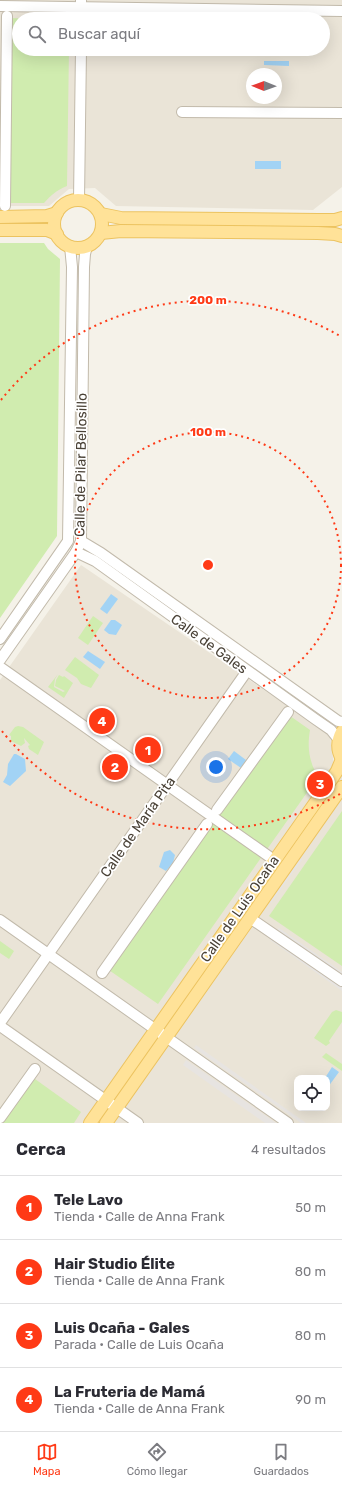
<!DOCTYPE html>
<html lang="es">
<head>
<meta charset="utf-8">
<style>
	:root { --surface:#fff; --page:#f7f7f7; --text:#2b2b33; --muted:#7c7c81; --line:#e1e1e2; --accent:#ff3a16 }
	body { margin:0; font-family:Rubik,sans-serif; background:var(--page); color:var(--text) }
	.controls { position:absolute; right:12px; bottom:12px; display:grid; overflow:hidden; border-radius:8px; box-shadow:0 4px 16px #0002 }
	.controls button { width:36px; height:36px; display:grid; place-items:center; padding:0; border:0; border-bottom:1px solid var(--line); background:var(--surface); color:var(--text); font:20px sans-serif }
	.compass { position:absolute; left:246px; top:68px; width:36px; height:36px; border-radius:50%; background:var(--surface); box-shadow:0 4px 16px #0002; rotate:271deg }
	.you { position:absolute; left:216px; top:767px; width:14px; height:14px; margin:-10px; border:3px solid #fff; border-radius:50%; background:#1a73e8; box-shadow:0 0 0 6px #1a73e833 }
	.badge { display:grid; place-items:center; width:26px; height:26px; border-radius:50%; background:var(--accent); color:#fff; font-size:13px; font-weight:700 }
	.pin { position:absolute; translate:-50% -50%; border:2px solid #fff; box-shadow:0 1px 4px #0006 }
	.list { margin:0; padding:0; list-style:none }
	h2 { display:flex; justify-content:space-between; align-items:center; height:52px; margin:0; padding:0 16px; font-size:17px }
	h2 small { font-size:13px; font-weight:400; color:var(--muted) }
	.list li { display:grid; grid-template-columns:26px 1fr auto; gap:12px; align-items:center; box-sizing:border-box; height:64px; padding:0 16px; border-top:1px solid var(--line) }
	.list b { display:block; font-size:15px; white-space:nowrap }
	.list p { margin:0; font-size:13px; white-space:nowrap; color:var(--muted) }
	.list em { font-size:13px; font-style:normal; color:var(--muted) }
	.icon { flex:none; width:22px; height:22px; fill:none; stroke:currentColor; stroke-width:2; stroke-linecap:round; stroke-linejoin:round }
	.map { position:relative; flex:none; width:342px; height:1123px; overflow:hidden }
	.search { position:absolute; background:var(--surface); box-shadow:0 4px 16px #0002; left:12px; right:12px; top:12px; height:44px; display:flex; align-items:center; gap:10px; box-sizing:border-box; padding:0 14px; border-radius:22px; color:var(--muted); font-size:15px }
	.sheet { height:308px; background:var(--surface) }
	nav { display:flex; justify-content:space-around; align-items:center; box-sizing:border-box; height:56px; border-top:1px solid var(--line); background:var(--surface); font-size:11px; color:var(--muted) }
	nav a { display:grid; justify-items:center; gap:2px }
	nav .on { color:var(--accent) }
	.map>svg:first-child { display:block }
	.residential { fill:#eae4d7; fill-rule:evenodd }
	.green { fill:#d0ecaf }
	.parking { fill:#e7e4e1 }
	.water { fill:#a2d3f5 }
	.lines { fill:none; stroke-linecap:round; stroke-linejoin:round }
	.minor-casing { stroke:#c2baab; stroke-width:12 }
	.major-casing { stroke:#ecc360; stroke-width:14 }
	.minor { stroke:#fff; stroke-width:10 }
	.major { stroke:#ffe298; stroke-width:12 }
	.ring { fill:none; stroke:#ff3a16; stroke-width:2; stroke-dasharray:2 4 }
	.labels { text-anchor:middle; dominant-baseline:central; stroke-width:3.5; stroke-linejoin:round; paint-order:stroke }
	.street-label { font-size:14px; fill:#4a4237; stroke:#fff }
	.centre { fill:#ff3a16; stroke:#fff; stroke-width:2 }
	.ring-label { font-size:12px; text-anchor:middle; font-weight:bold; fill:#ff3a16; stroke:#fff; stroke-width:3.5; stroke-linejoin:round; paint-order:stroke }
</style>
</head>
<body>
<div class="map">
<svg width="342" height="1123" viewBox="0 0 342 1123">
	<rect width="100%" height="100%" fill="#f5f2e9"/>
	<g class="residential">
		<path d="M0 0H342V187L313 210 116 206 95 188 69 189 49 206H0ZM19 19H323V49H19ZM252 74H276V98H252Z"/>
		<path d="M81 565 330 735 334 766 342 772V1123H0V680ZM297 1078H327V1108H297Z"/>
	</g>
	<g class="green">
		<path d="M4 18 69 19H19V49H69L67 186C57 190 51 195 44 203H2Z"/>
		<polygon points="0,243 44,243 48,249 60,259 57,536 0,618"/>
		<polygon points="93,616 103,623 88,645 78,638"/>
		<polygon points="75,657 99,675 91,688 81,684 77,678 65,670"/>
		<polygon points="58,674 55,679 54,687 63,692 65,691 55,686 56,680 59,675 63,677 64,676 73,683 64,698 48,687"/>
		<path d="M283 711 310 730C307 748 309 761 318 777L158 1004 103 966Z"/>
		<polygon points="18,726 23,727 44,742 38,755 29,749 28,746 30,745 24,738 25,743 21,746 11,741 11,736 9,735 15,727"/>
		<polygon points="342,811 342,966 269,916"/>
		<polygon points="0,941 14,951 9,959 0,953"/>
		<polygon points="336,1010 342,1012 342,1022 329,1041 330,1043 326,1046 314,1038 332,1012"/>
		<polygon points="326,1053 342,1064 342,1071 322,1057"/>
		<polygon points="28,1074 81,1112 74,1123 0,1123 0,1114"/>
	</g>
	<g class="parking">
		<polygon points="299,858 302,860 271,903 268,901"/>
		<polygon points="279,928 342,972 342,976 277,930"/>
		<polygon points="272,938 342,987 342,991 270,940"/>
		<polygon points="196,1045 306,1123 301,1123 194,1048"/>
		<polygon points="186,1060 276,1123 265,1123 183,1065"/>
	</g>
	<g class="water">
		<polygon points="264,61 289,61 289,66 264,65"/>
		<rect x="255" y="161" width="26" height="8"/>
		<polygon points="111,594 118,599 107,614 100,609"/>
		<polygon points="111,620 115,620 122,625 116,635 109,634 104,630"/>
		<polygon points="88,651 105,662 100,669 83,657"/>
		<polygon points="234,751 246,760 241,768 228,759"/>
		<polygon points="14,754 16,754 25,759 26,771 10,786 3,782 7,775 8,764"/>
		<polygon points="170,850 175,855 173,863 166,871 159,867 164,852"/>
		<polygon points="332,1067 339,1072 328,1087 327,1086 327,1078 325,1078"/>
	</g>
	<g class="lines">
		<defs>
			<g id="minor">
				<polyline points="0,6 342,11"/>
				<polyline points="81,19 81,0"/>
				<polyline points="182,112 342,113"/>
				<polyline points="79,200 81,49"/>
				<polyline points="5,206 7,16"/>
				<polyline points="81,541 101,553 338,721 342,722"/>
				<polyline points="76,552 95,561 315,719 331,730 339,740"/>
				<polyline points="0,639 68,541 72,267 70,246"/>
				<polyline points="0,660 76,552 81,541 84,267 85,254 87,246"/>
				<polyline points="0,667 274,860"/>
				<polyline points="217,810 288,712"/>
				<polyline points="250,918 342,981"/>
				<polyline points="0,920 288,1123"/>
				<polyline points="102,973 207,824"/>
				<polyline points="0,1023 247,671"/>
				<polyline points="0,1026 138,1123"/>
				<polyline points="0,1118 35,1069"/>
			</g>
			<g id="major">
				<circle cx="78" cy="224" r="24"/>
				<polyline points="101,214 121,218 318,220 335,220 342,218"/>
				<polyline points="0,217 47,216 57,213"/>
				<polyline points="0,230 47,230 57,234"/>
				<polyline points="101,233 121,231 318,233 335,234 342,236"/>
				<path d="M342 732C337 741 337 750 342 759"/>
				<polyline points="90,1123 327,786 337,771 342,759"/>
				<polyline points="106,1123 342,787"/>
			</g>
		</defs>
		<use href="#minor" class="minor-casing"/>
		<use href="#major" class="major-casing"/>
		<use href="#minor" class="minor"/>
		<use href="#major" class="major"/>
	</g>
	<g class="ring">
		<circle cx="208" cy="565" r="133"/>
		<path d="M340 794A265 265 0 0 1 1 730M1 400A265 265 0 0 1 340 336"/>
	</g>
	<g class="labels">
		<g class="street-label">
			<text transform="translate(81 465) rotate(-89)">Calle de Pilar Bellosillo</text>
			<text transform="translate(209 644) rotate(36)">Calle de Gales</text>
			<text transform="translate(138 827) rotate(-55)">Calle de María Pita</text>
			<text transform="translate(240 909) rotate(-55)">Calle de Luis Ocaña</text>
		</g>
	</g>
	<circle cx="208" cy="565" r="6" class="centre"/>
	<g class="ring-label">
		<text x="208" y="304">200 m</text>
		<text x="208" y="436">100 m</text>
	</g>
</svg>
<div class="controls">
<button><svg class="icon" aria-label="locate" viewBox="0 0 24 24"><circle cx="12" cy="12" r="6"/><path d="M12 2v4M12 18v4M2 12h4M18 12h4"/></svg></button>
</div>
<svg class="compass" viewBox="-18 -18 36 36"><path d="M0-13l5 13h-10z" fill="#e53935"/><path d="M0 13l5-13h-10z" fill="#7c7c81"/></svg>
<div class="you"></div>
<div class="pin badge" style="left:148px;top:750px">1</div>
<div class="pin badge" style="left:115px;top:767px">2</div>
<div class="pin badge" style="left:320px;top:784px">3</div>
<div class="pin badge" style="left:102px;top:721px">4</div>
<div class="search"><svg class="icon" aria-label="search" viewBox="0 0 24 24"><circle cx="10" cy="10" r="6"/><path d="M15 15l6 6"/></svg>Buscar aquí</div>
</div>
<section class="sheet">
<h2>Cerca<small>4 resultados</small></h2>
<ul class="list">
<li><span class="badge">1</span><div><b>Tele Lavo</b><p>Tienda · Calle de Anna Frank</p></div><em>50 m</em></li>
<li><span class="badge">2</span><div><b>Hair Studio Élite</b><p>Tienda · Calle de Anna Frank</p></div><em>80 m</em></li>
<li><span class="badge">3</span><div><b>Luis Ocaña - Gales</b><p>Parada · Calle de Luis Ocaña</p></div><em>80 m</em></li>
<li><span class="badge">4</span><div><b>La Fruteria de Mamá</b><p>Tienda · Calle de Anna Frank</p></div><em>90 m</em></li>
</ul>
</section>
<nav>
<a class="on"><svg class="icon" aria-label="map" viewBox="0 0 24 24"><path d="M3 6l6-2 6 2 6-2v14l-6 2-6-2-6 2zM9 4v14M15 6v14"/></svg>Mapa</a>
<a><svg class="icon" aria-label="directions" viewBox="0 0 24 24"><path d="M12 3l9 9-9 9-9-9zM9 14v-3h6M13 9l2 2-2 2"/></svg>Cómo llegar</a>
<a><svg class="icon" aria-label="saved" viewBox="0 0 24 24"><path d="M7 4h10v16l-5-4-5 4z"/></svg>Guardados</a>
</nav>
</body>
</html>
